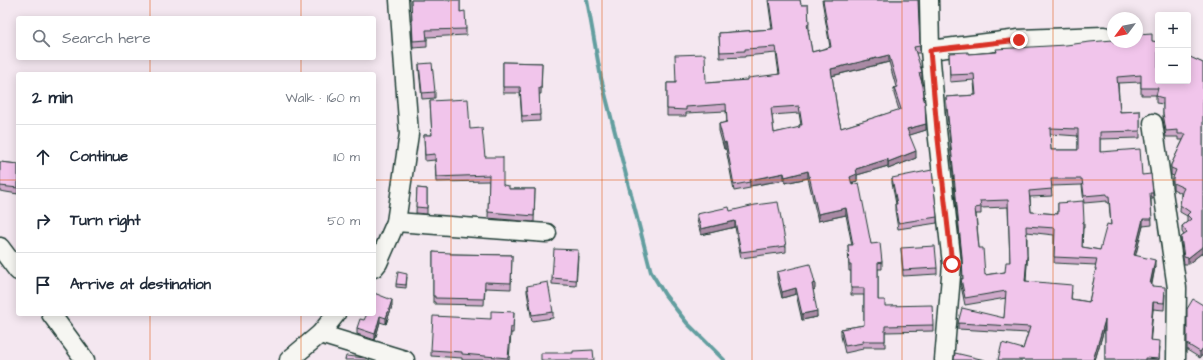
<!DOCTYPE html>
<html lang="en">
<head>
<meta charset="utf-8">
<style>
	:root { --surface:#fff; --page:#f6f6f7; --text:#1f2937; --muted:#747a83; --line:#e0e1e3 }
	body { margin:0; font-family:"Architects Daughter",sans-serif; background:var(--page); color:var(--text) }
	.controls { position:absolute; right:12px; top:12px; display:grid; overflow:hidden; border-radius:4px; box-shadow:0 2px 10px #0003 }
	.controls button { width:36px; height:36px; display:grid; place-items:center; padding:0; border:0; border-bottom:1px solid var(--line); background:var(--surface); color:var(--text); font:20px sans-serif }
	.compass { position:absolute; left:1107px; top:12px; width:36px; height:36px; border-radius:50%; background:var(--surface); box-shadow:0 2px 10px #0003; rotate:238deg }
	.stop { position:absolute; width:12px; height:12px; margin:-9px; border:3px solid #d93025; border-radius:50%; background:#fff }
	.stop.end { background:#d93025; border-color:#fff; box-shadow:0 1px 4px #0008 }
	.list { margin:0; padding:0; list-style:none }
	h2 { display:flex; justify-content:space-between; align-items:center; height:52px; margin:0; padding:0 16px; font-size:17px }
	h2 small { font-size:13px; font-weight:400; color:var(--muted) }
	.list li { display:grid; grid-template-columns:26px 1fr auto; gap:12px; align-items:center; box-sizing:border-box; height:64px; padding:0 16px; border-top:1px solid var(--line) }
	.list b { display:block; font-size:15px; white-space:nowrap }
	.list em { font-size:13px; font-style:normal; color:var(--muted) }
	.icon { flex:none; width:22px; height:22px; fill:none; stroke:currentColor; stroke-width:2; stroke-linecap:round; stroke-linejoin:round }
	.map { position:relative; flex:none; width:1203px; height:360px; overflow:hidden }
	.search { position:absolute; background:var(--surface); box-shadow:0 2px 10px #0003; left:16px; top:16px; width:360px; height:44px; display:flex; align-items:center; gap:10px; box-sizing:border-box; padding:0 14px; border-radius:4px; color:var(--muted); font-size:15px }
	.panel { position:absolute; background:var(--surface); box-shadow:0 2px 10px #0003; left:16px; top:72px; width:360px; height:244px; border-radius:4px }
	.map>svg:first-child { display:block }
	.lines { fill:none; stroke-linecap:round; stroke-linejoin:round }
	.stream { stroke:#629e9f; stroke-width:4 }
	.minor-casing { stroke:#1f3d34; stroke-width:21 }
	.minor { stroke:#f6f6f2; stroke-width:18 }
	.wall { fill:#cfa9ca; stroke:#1f3d34; fill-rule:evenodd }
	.shaded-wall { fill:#a98aa4; stroke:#1f3d34 }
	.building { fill:#f1c5eb; stroke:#1f3d34; fill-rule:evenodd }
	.route { stroke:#d93025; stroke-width:5 }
	.grid { fill:none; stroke:#de580e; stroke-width:1; stroke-opacity:0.55 }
</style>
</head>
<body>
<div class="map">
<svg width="1203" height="360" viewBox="0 0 1203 360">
	<rect width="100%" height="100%" fill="#f4e7f0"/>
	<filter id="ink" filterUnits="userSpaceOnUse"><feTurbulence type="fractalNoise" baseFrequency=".025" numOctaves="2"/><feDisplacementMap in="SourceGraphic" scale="8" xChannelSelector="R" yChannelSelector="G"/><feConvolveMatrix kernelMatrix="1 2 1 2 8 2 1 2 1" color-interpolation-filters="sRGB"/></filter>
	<g filter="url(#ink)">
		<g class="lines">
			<polyline class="stream" points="587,0 601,78 651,272 665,295 687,323 724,360"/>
			<defs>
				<g id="minor">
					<polyline points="929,0 930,50 937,130 952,264 944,360"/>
					<polyline points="930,50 1019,39 1104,36"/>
					<polyline points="1153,123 1177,288 1176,360"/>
					<polyline points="396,222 547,233"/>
					<polyline points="0,247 18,271"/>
					<polyline points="374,268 378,263 396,222 409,134 399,0"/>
					<polyline points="51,314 85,360"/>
					<polyline points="320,334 405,360"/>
					<polyline points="289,360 320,334 336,314"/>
				</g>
			</defs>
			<use href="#minor" class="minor-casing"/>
			<use href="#minor" class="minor"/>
		</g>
		<g class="wall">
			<polygon points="411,0 460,0 460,12 466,29 466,35 427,37 427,47 413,48"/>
			<path d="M768 0H800L801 5H808L809 30H808L812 52 830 47 822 0H918L920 53H916L922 79H921L924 96 926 130 909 135 916 158 888 169V166L857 175V181L852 183 871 244 882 262V269H878V300L885 306 933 325V331L885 332V347H863V349L845 353 841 336V329L864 325V295H851V271H849L848 245H852L846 215 818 221 808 178 785 183 784 180 750 186V188L734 191 726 149H724L719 131V124L727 122 726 111 686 113V116H667V83H706L748 80 779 74 776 53 745 56V57L720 58 719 33 772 29ZM889 62 896 87 894 88V94L899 110 841 128 838 115 832 76ZM799 113 801 125H799V128L774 133 772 115Z"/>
			<path d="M1152 41 1203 63V254L1202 253 1188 264H1184L1181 244V237L1184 235 1182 232V226L1187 222V216L1180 212 1181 193 1173 189V178L1174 176 1171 175V165L1183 140H1178V137H1166L1163 120V104L1156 103V95H1141V82L1118 83 1120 112 1140 111V138L1100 139V152L1142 175 1153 193V199H1151L1152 225 1143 226 1135 255 1155 267 1152 284V286L1165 294 1164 310 1153 309 1150 340 1160 347 1159 360H1105V326L1095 360H998L1023 349 1028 333 958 329V323L1004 318 1006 298 965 305 961 286V279H963L962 263 946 103V97L975 95 974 80 950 82 949 53 968 54ZM1050 134 1078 136V150H1051ZM1082 185 1084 203 1107 201V203H1109L1111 225 1100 250 1082 247 1083 228H1084V221L1058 203V214L1031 212 1030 197 1052 196 1051 186ZM1008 207 1010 262 1005 272 985 275 979 248 976 214H981V208ZM1027 232 1054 235V263L1096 265 1095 274 1089 302 1071 299 1072 292 1026 281 1027 263Z"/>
			<polygon points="503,62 542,63 541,94 539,94 540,121 522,122 520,93 503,93"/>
			<polygon points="419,64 435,92 435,98 422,99 419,70"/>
			<polygon points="430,101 470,129 485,157 503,185 509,189 535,189 534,222 488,218 489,181 436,182 435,160 425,161 424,135 432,135"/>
			<polygon points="0,162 18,164 18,194 0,191"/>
			<polygon points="892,178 937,217 937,223 898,229 895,210 895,204 896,204 892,183"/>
			<polygon points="417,188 427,189 427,214 416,213"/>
			<polygon points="730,211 786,246 786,252 741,258 735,227 701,235 697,220 697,214"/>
			<polygon points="901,248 937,268 937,274 903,276"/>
			<polygon points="433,252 450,254 512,255 511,289 485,288 484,305 435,304 435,302 433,302"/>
			<polygon points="578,256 576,286 552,284 552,278"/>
			<polygon points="777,272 815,289 813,290 817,317 802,320 796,294 782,298 777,278"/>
			<polygon points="407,277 406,288 396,287 396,284"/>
			<polygon points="527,286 553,312 553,318 532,321 527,292"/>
			<polygon points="1203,305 1203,354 1200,358 1187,350 1187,309"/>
			<polygon points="392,306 386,324 380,322 375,340 357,334 357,328 364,320"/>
			<polygon points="514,312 513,333 511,333 509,360 462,360 462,358 431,356 431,350 491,319"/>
		</g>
		<g class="shaded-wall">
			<polygon points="889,55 889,62 831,76 831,69"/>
			<polygon points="922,72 922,79 919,80 919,73"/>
			<polygon points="926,124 926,130 907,136 907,129"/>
			<polygon points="726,142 726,149 724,149 724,143"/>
			<polygon points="916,151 916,158 888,169 888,162"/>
			<polygon points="888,159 888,166 857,175 857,181 850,183 850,177 856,169"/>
			<polygon points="808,171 808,178 785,183 785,177"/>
			<polygon points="784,173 784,180 750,186 750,180"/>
			<polygon points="846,208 846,215 818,221 818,214"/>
			<polygon points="1143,219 1143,226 1134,262 1134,255"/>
			<polygon points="735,221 735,227 701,235 701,229"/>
			<polygon points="1202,247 1202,253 1188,264 1188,258"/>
			<polygon points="1027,256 1027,263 1025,288 1025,281"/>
			<polygon points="1155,260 1155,267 1150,291 1150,284"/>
			<polygon points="815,283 815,289 812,290 812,284"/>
			<polygon points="796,288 796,294 782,298 782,292"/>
			<polygon points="392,300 392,306 386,324 386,318"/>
			<polygon points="1153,302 1153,309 1150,346 1150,340"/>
			<polygon points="817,311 817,317 802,320 802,314"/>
			<polygon points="380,316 380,322 375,340 375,334"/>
			<polygon points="1105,320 1105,326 1095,360 1093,360"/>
			<polygon points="1203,348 1203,354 1200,358 1200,352"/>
		</g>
		<g class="building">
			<polygon points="411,0 460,0 460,12 465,11 466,29 426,30 427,40 413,41"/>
			<path d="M769 0H800L801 5H808L809 24H807L812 52 831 47 823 0H918L920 46 914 47 922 72 919 73 923 86 924 96H923L925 103 926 124 907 129 916 151 888 162V159L856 169 857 174 850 177 852 185 859 183 871 244 880 243 882 262 878 263V300H885V306L932 305 933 325 885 326V341H863V343L845 346 841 329 864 325V288H851V265H849L848 245H853L846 208 818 214 808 171 785 177 784 173 750 180V182L734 185 726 142 724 143 719 124 727 122 726 104 686 107V110L667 109V83H676L675 55 705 54 706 83 748 80V78L780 74 776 47 745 49V51L720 52 719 33 773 29ZM889 55 898 87 894 88 901 109 841 128 838 115 831 69ZM799 106 802 125H799L800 127 774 133 771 108Z"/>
			<path d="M1152 34V41L1158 42V81H1188V56L1203 63V247H1202L1188 258 1184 257 1181 237 1187 233 1182 226 1191 219 1187 215 1190 212 1180 205 1182 192 1184 188 1173 183V178L1176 170 1171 168V165L1186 134H1178V130L1166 131 1163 113V98L1156 96 1158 88H1141V75L1117 77 1120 112 1140 111V131L1100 132V152L1140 149 1142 175 1151 174 1153 193H1150L1152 219H1143L1134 255 1155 260 1150 284 1152 285V286L1165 287 1164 303 1153 302 1150 340 1160 341 1159 359 1145 358V360H1105V320L1093 360H998L1002 343 1023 349 1030 327 958 323 962 308 1004 318 1006 291 965 298 961 279H963L962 256 946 97 976 95 974 74 950 75 949 53 968 52V54L997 52 996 49 1066 45 1090 42 1113 40V42H1137V35ZM1050 128 1078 129V150H1051ZM1051 179H1082L1084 196 1107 194V196H1109L1111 225 1107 224 1100 250 1082 247 1083 222 1084 221 1083 201 1058 203V214L1031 212 1029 191 1052 189ZM1008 200 1010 262H1006L1005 272 985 275 983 248H979L975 208 981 207 980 201ZM1026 226 1055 228 1054 257 1097 259 1095 269H1096L1089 302 1071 299 1072 285 1025 281 1027 256Z"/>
			<polygon points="503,62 542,63 541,88 539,88 540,115 522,116 520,87 503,87"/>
			<polygon points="432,63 435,92 422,93 419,64"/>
			<polygon points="468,99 470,129 482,128 485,157 503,157 503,185 509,186 509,189 535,189 534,216 488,212 489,175 436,177 435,154 425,155 424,135 432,135 430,101"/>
			<polygon points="0,162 18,164 18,188 0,186"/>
			<polygon points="932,170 937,217 898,223 895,204 897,204 892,178"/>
			<polygon points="417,188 427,189 427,208 416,207"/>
			<polygon points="778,202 786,246 741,252 735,221 701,229 697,214 729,207 730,211 755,205"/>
			<polygon points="935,246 937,268 903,270 901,248"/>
			<polygon points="554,249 578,250 576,280 552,278"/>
			<polygon points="433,252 451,253 450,254 512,255 511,283 485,282 484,299 435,298 435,296 433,296"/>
			<polygon points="810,264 815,283 812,284 817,311 802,314 796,288 782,292 777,272"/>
			<polygon points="398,272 407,274 406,285 396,284"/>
			<polygon points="548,282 553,312 532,315 527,286"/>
			<polygon points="374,293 392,300 386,318 380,316 375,334 357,328 360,319 364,320 367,314 374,314"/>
			<polygon points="1193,299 1203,305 1203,348 1200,352 1187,344 1187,309"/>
			<polygon points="491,311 514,312 513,327 511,327 508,358 462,354 462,352 431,350 433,316 491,319"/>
			<polygon points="593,350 594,360 541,360 541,353 573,353 573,351"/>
			<polygon points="955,353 985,360 954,360"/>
			<polygon points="346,356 366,358 366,360 345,360"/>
		</g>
	</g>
	<g class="lines" filter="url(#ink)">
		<polyline class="route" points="952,264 937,130 930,50 1019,40"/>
	</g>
	<path class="grid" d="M150 0V18M301 0V18M451 0V360M602 0V360M752 0V360M902 0V360M1053 0V360M150 58V74M301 58V74M0 180H18M374 180H1203M150 314V360M301 314V360"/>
</svg>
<div class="controls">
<button>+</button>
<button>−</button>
</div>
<svg class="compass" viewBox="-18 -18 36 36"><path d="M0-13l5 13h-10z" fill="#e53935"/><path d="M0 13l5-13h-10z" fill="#747a83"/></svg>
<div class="stop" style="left:952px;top:264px"></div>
<div class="stop end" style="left:1019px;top:40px"></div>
<div class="search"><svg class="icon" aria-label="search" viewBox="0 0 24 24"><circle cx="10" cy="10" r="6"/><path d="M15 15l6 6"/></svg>Search here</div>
<section class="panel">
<h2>2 min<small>Walk · 160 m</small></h2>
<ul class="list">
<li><svg class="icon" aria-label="ahead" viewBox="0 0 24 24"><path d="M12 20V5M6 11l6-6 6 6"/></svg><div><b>Continue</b></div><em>110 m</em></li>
<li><svg class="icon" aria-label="right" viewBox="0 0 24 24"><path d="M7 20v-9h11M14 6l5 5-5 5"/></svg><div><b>Turn right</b></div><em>50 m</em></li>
<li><svg class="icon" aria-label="arrive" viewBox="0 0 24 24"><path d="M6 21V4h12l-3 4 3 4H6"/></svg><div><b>Arrive at destination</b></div></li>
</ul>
</section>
</div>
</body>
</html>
